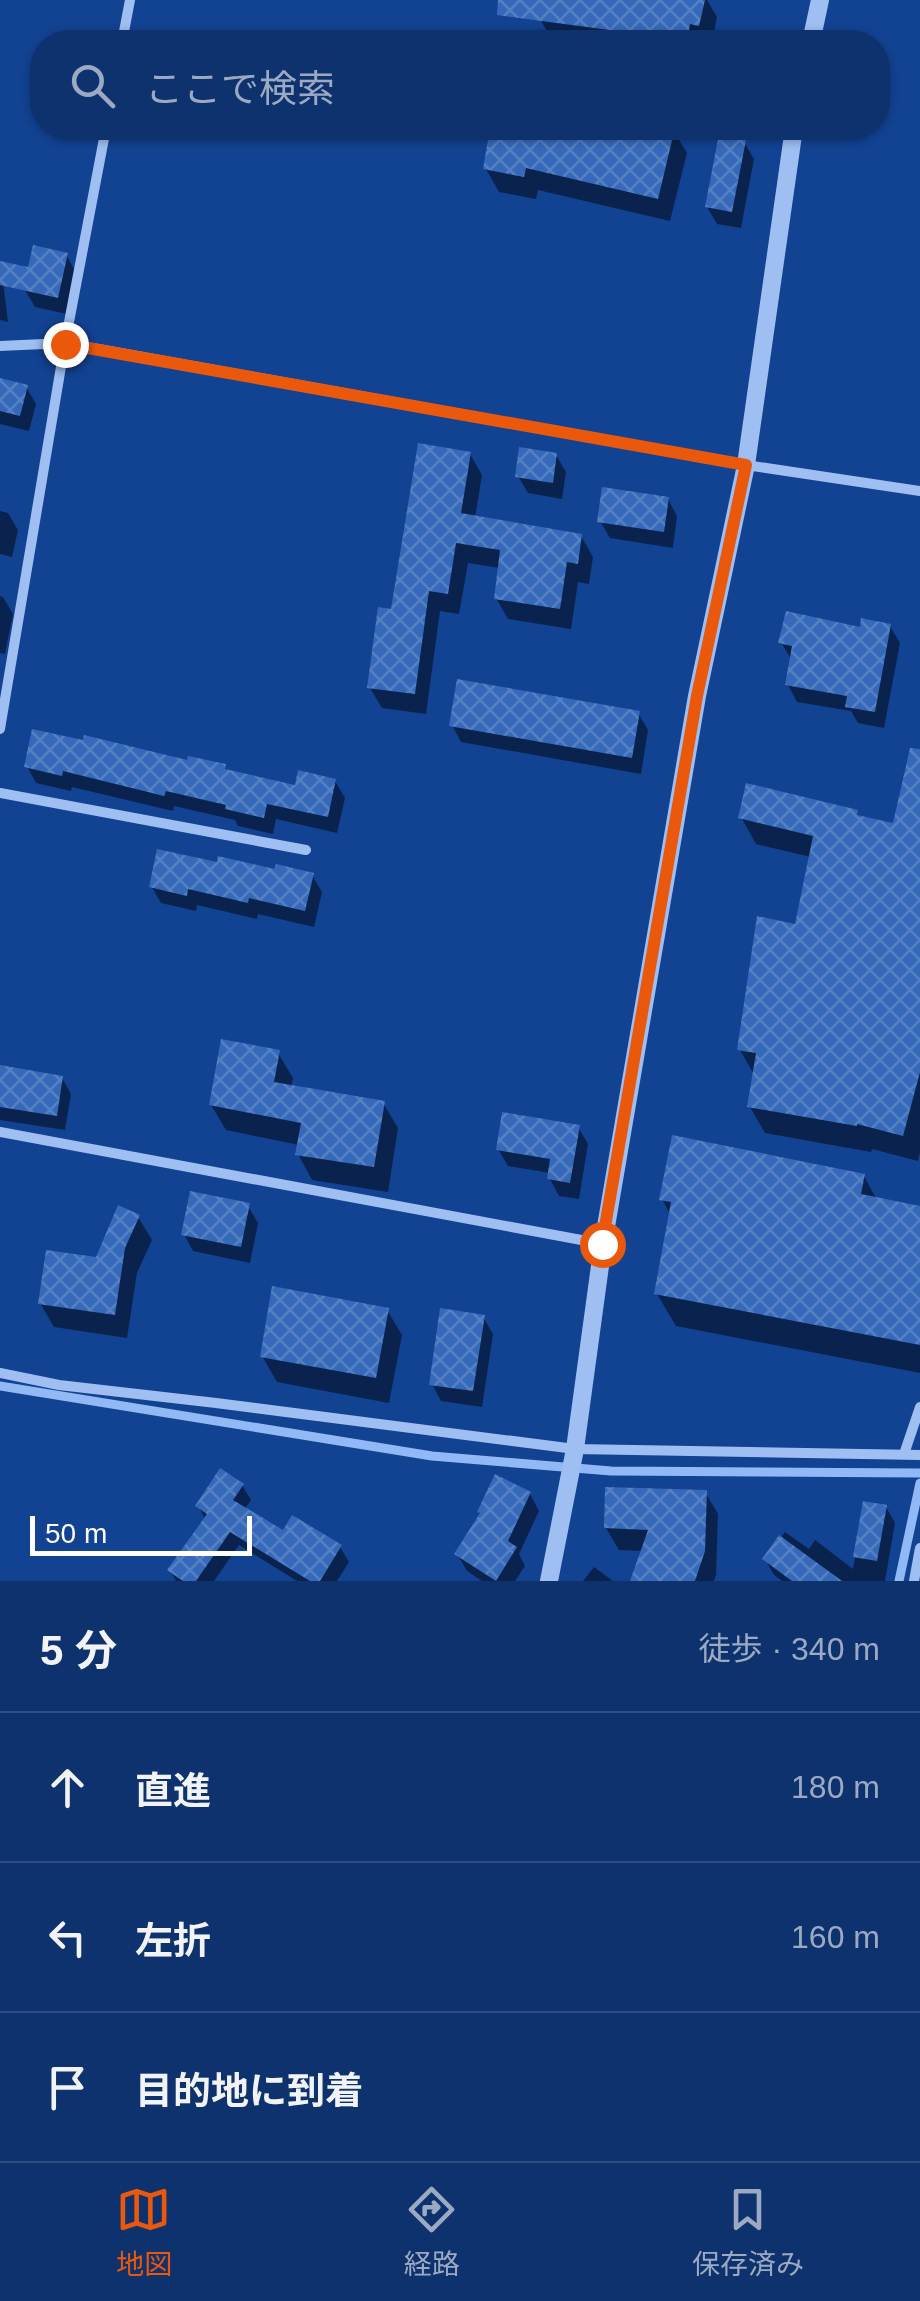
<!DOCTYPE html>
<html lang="ja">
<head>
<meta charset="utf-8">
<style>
	:root { --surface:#0e326e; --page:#1c3e76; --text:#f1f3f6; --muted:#9baac2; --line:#2e4d81; --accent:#ea580c }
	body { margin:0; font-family:Arial,"Noto Sans JP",sans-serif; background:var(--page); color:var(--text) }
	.scale { position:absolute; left:30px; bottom:25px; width:222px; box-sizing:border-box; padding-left:10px; border:5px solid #fff; border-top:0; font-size:28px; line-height:35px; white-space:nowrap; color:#fff; -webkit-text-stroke:8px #124292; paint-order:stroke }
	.stop { position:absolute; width:30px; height:30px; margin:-22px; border:8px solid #ea580c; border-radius:50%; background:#fff }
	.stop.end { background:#ea580c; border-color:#fff; box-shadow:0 2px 10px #0008 }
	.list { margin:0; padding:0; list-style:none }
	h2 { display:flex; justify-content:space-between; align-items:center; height:130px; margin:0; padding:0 40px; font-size:42px }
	h2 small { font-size:32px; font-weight:400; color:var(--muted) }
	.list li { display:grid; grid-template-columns:65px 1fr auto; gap:30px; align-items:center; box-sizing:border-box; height:150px; padding:0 40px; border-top:2px solid var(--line) }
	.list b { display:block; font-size:38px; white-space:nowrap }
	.list em { font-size:32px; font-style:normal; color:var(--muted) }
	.icon { flex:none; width:55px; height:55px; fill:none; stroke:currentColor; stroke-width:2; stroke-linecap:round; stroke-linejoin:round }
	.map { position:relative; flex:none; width:920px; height:1581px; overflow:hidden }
	.search { position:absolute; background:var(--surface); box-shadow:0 2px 8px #0004; left:30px; right:30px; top:30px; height:110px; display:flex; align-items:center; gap:25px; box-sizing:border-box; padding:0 35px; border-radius:40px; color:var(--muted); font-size:38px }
	.sheet { height:580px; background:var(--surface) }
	nav { display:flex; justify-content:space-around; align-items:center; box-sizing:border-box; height:140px; border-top:2px solid var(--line); background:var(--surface); font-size:28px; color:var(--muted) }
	nav a { display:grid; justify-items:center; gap:5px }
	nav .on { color:var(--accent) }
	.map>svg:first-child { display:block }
	.shadow { fill:#0007 }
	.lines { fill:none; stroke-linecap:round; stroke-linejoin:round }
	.stream { stroke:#90b9f5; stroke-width:9 }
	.building { fill:url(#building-cross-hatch) }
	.minor { stroke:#9fbff2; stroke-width:10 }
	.tertiary { stroke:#9fbff2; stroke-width:18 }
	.route { stroke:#ea580c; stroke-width:12 }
</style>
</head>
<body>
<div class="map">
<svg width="920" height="1581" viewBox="0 0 920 1581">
	<defs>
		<pattern id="building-cross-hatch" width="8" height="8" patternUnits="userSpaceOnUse" patternTransform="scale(2.5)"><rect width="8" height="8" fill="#3669b9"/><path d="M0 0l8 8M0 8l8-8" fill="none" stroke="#5480c4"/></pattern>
	</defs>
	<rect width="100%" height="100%" fill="#124292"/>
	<g class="shadow">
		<polygon points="498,0 707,0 717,17 712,42 553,42 540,19"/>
		<polygon points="493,128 663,128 673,130 687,153 670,221 538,190 536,199 499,192 486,169"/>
		<polygon points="744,142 754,159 741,228 717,224 707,207"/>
		<polygon points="67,256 76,273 67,314 35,307 25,290"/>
		<polygon points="0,264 1,266 8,322 0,320"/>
		<polygon points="0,381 26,387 36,404 29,431 0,424"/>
		<polygon points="470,454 482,475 475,518 581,536 593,557 589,584 578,582 571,629 508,619 496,598 500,568 468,563 459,614 440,611 426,714 382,708 370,688 393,612"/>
		<polygon points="556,455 566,472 562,499 528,493 518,476"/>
		<polygon points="668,499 677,516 673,548 610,538 600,521"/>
		<polygon points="0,511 8,513 18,530 12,557 0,554"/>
		<polygon points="0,596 3,597 13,614 5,654 0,653"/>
		<polygon points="890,626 900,643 884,728 858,723 851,711 797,702 788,685 792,661 781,642"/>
		<polygon points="638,713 648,730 641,774 461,742 452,725"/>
		<polygon points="188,764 224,767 228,772 297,788 335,781 345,798 337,833 276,819 273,834 238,826 235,820 174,806 173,811 72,787 71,791 36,783 27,766"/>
		<polygon points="920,764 920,1152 918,1161 872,1149 871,1152 765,1133 750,1107 755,1076 740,1050 797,926 811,857 756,844 741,817 856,812 860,819 895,826"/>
		<polygon points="219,865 312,875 322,892 314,927 258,914 257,919 197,905 196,911 161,903 151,886"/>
		<polygon points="278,1053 293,1078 291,1087 383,1103 398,1128 388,1192 312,1180 298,1154 299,1145 226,1130 211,1105"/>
		<polygon points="0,1068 62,1078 71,1094 65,1130 0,1120"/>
		<polygon points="578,1127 588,1144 579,1199 559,1196 550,1179 550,1173 508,1166 498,1149"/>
		<polygon points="864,1176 877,1200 920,1208 920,1373 676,1326 657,1294 671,1216 662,1199"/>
		<polygon points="248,1206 258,1223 250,1263 193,1251 184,1234"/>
		<polygon points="138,1217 152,1240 137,1273 127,1338 54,1327 40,1303 97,1260"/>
		<polygon points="387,1310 402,1335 389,1403 277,1382 262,1356"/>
		<polygon points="483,1317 493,1334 482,1407 441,1401 432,1384"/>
		<polygon points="242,1485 251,1500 244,1510 284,1534 340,1547 349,1562 337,1581 297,1581 239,1545 214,1581 176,1581 170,1570 206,1520 198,1506"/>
		<polygon points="705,1492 718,1514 716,1575 714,1581 633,1581 643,1551 619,1550 606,1528"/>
		<polygon points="530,1494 539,1511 519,1554 525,1566 515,1581 482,1581 467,1571 457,1554"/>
		<polygon points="865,1504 886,1507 895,1523 885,1581 782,1581 774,1575 765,1559 785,1532 809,1549 815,1540 853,1569"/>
		<polygon points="594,1567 613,1581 583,1581"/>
	</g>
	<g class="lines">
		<g class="stream">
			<polyline points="0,1386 432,1456 611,1471 920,1473"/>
			<polyline points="899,1581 920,1483"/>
		</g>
	</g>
	<g class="building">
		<polygon points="498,0 705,0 699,26 690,24 687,42 653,42 654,36 497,15"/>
		<polygon points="490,128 675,128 658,199 526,168 524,177 483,169"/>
		<polygon points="719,134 746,140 732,212 705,207"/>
		<polygon points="33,245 68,253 58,298 0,285 0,261 28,267"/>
		<polygon points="0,378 28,385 20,416 0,411"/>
		<polygon points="418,443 471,452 461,513 582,534 578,564 567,562 560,609 494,599 500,550 456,543 448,594 429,591 415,694 367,688 378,607 391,609"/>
		<polygon points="519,447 557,453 553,483 515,477"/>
		<polygon points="602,487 669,497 664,532 597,522"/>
		<polygon points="786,611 860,627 861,618 891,624 875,712 845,707 847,696 785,685 792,646 778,643"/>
		<polygon points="457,679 640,711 632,758 449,726"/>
		<polygon points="32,729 83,740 84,735 187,760 188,756 226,764 225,769 295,785 298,770 336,779 328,817 267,804 264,818 225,809 226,805 166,791 164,796 63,771 62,776 24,767"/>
		<polygon points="910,748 920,749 920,1072 903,1136 857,1124 857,1126 747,1107 756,1053 737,1050 757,916 795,924 813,836 738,818 746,783 858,810 857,815 893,823"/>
		<polygon points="157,849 217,862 218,856 274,869 276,864 314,873 305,911 249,898 248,903 188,889 187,896 149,887"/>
		<polygon points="221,1039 280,1050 274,1082 385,1101 374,1167 295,1155 301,1123 209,1105"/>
		<polygon points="0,1065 63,1076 57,1116 0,1107"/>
		<polygon points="502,1112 580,1125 570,1183 547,1179 550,1159 496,1150"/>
		<polygon points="672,1135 865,1174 861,1194 920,1206 920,1345 654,1294 671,1202 659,1200"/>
		<polygon points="190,1191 250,1203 241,1247 181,1235"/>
		<polygon points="118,1205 140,1215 125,1248 115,1315 38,1304 46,1250 96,1257"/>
		<polygon points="272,1286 389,1308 376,1378 260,1357"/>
		<polygon points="440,1308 485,1315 473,1391 429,1385"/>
		<polygon points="220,1468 244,1484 233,1500 283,1530 292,1515 342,1545 320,1581 310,1581 230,1532 196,1581 183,1581 167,1570 207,1514 195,1506"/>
		<polygon points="495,1474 531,1492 508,1541 517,1547 496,1581 454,1554 480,1513 477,1512"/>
		<polygon points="605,1487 707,1490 705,1551 695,1581 630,1581 648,1530 604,1528"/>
		<polygon points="863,1501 887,1505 877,1561 853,1557"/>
		<polygon points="779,1535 842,1581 792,1581 762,1559"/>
	</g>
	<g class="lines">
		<g class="minor">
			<polyline points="122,42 130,0"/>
			<polyline points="0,346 65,343 746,465 920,491"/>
			<polyline points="0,729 65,343 106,128"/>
			<polyline points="0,793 306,850"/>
			<polyline points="0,1132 603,1244"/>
			<polyline points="0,1373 59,1385 216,1403 575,1449 920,1455"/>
			<polyline points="904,1454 920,1407"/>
			<polyline points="914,1581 920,1548"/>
		</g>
		<g class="tertiary">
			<polyline points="811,42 820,0"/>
			<polyline points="549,1581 575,1449 603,1244 697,696 746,465 794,128"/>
		</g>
	</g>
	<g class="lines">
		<polyline class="route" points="65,344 746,465 697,696 602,1244"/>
	</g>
</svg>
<div class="scale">50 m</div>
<div class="stop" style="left:602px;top:1244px"></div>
<div class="stop end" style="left:65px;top:344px"></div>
<div class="search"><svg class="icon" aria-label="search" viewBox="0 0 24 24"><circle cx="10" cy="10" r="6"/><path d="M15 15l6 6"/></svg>ここで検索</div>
</div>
<section class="sheet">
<h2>5 分<small>徒歩 · 340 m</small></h2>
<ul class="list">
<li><svg class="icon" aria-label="ahead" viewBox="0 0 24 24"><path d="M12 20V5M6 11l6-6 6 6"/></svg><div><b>直進</b></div><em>180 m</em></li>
<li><svg class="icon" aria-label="left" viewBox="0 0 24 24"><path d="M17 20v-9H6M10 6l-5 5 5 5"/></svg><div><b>左折</b></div><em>160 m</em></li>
<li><svg class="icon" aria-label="arrive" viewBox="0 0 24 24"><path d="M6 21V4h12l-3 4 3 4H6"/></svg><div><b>目的地に到着</b></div></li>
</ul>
</section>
<nav>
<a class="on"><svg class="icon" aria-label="map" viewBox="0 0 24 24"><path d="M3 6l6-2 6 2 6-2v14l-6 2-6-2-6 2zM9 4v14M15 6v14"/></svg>地図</a>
<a><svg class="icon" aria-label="directions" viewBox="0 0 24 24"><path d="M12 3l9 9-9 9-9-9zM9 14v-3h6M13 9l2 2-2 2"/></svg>経路</a>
<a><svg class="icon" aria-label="saved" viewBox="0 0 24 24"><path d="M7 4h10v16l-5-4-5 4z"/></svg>保存済み</a>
</nav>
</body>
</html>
